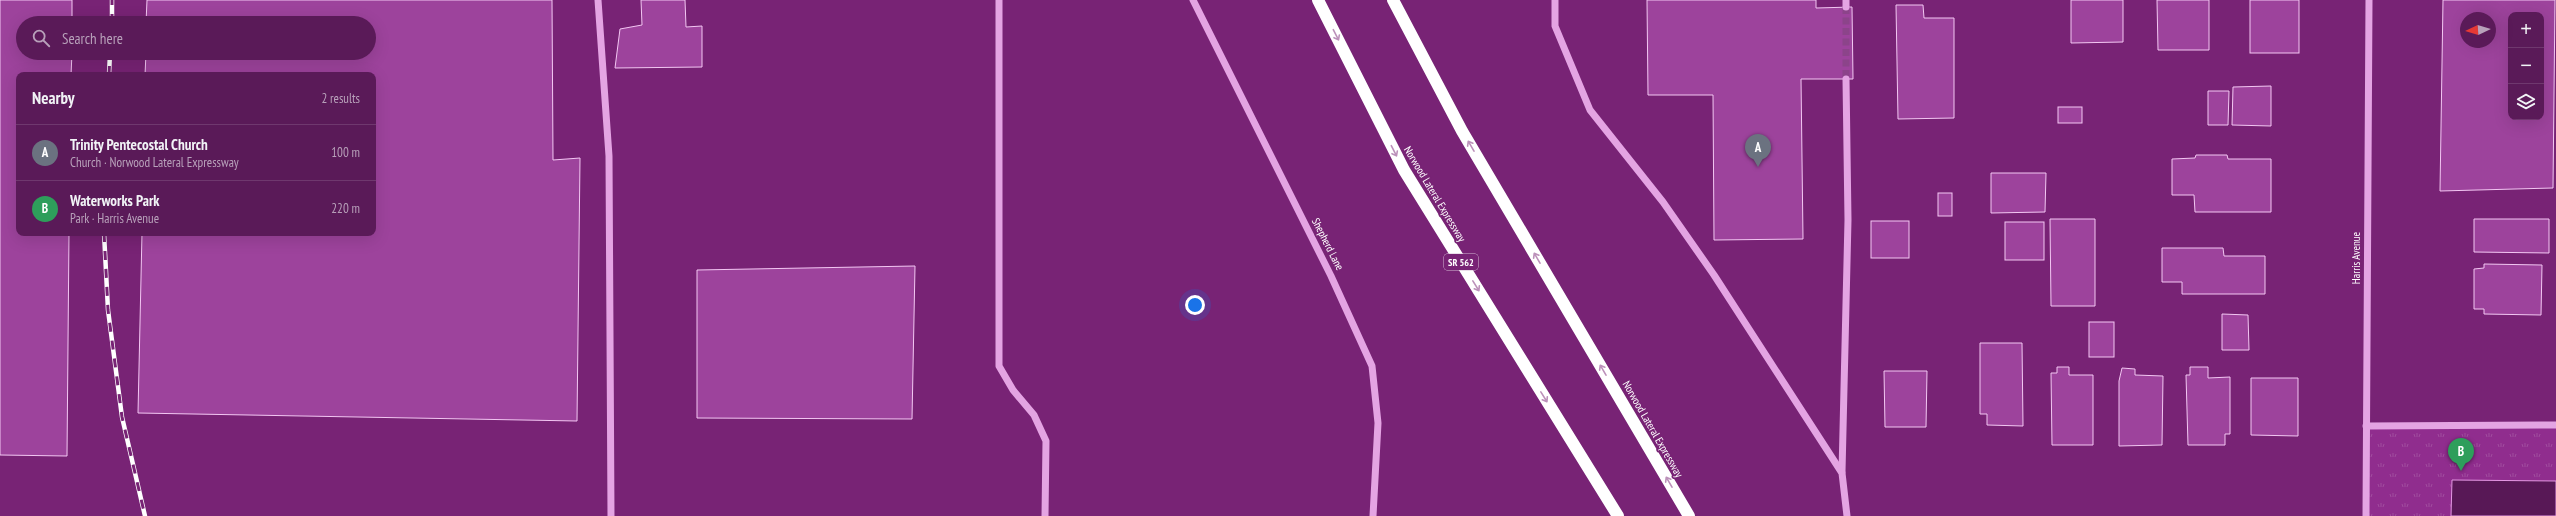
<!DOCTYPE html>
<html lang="en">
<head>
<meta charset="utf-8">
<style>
	:root { --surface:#5a1a58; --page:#632761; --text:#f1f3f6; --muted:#b8a1ba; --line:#6f386e; --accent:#ea580c }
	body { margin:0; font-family:"PT Sans Narrow",sans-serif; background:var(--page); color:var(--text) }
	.controls { position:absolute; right:12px; top:12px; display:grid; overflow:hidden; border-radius:8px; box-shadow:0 4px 16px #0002 }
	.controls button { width:36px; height:36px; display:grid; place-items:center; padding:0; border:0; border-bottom:1px solid var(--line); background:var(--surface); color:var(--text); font:20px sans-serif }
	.compass { position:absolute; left:2460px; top:12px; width:36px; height:36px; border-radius:50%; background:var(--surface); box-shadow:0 4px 16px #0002; rotate:266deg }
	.you { position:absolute; left:1195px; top:305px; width:14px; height:14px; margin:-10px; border:3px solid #fff; border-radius:50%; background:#1a73e8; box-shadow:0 0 0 6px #1a73e833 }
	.badge { display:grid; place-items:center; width:26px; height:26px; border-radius:50%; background:var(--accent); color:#fff; font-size:13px; font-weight:700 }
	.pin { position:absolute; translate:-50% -33px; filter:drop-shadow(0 1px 2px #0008) }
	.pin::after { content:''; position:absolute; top:21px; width:14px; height:12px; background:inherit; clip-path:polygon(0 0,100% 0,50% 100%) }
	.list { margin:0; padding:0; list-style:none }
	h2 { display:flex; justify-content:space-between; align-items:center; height:52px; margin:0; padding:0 16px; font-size:17px }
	h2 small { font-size:13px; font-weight:400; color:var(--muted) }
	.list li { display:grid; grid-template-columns:26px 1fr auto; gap:12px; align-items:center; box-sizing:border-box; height:56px; padding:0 16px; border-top:1px solid var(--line) }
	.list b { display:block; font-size:15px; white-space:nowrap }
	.list p { margin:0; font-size:13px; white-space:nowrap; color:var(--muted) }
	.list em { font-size:13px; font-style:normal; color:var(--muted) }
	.icon { flex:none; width:22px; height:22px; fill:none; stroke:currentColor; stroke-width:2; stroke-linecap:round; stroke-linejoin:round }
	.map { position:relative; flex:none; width:2556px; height:516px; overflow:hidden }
	.search { position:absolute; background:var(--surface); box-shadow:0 4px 16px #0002; left:16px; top:16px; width:360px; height:44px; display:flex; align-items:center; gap:10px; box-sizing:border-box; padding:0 14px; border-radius:22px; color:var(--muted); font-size:15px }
	.panel { position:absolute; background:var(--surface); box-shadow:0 4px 16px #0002; left:16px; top:72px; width:360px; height:164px; border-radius:8px }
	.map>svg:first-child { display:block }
	.park { fill:url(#park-tufts) }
	.water { fill:#581856; stroke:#e598e4 }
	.building { fill:#9d439c; stroke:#f3c7f3; fill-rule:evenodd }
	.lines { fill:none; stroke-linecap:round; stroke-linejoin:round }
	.minor-tunnel { stroke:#8c448a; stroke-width:7; stroke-dasharray:7 3.5; stroke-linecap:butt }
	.minor { stroke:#e4a4e3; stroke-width:7 }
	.highway { stroke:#fff; stroke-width:12 }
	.rail-casing { stroke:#fff; stroke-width:4.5 }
	.rail { stroke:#782375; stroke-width:3; stroke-dasharray:9; stroke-linecap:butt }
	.oneway { stroke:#bc91ba }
	.labels { text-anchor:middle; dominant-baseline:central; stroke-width:3.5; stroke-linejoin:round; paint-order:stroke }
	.shield { fill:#782375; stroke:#d6bdd6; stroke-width:1 }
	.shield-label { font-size:10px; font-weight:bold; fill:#fff }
	.street-label { font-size:11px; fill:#fff; stroke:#782375 }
</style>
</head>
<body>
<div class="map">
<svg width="2556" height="516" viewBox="0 0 2556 516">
	<defs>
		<pattern id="park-tufts" width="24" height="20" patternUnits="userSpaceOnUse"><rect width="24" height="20" fill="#902d8e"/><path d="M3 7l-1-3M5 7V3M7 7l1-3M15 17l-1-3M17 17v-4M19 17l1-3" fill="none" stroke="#a14c9f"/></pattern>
	</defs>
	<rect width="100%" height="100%" fill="#782375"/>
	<polygon class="park" points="2556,425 2556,516 2366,516 2366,426"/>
	<polygon class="water" points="2452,480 2556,481 2556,516 2451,516"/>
	<g class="building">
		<polygon points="0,0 72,0 72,23 23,23 23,53 72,53 71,75 19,75 19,233 69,233 67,456 0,455"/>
		<polygon points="147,0 552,0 553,160 580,158 577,421 138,413 142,233 373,233 373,75 145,75 146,53 369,53 369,23 146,23"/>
		<polygon points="641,0 685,0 686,27 702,26 702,67 615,68 620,29 642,25"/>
		<polygon points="1647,0 1816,0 1816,8 1852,7 1853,79 1801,79 1803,239 1714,240 1713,95 1648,95"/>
		<polygon points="2071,0 2123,0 2123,42 2071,43"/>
		<polygon points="2157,0 2209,0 2209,50 2158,50"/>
		<rect x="2250" y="0" width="49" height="53"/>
		<path d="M2443 0H2555L2553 188 2440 191ZM2511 15H2541V117H2511ZM2466 18H2490V42H2466Z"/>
		<polygon points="1896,5 1923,5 1924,18 1954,18 1954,118 1898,119"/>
		<polygon points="2271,86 2271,126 2232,125 2233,87"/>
		<polygon points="2208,91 2229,91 2228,125 2208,125"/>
		<rect x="2058" y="107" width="24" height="16"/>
		<polygon points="2196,155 2227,155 2228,159 2271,159 2271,212 2195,212 2194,195 2172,195 2172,159 2195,158"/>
		<polygon points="1991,173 2046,173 2045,212 1991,213"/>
		<rect x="1938" y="193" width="14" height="23"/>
		<polygon points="2050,219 2095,219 2095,306 2051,306"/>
		<polygon points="2474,219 2549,219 2549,253 2474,252"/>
		<rect x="1871" y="221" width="38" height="37"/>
		<rect x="2005" y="222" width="39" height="38"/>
		<polygon points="2162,248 2223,248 2224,256 2265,256 2265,294 2182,294 2182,282 2162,282"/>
		<polygon points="2484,264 2542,265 2541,315 2484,314 2484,309 2474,309 2474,269 2484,268"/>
		<polygon points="915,266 912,419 697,418 697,270"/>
		<polygon points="2222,314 2248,315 2249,350 2222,350"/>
		<rect x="2089" y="322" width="25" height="35"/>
		<polygon points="1980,343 2022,343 2023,426 1987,425 1987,414 1980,414"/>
		<polygon points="2057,367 2069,367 2069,375 2093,375 2093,445 2052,445 2051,373 2057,373"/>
		<polygon points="2190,367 2208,367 2208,378 2230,377 2230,434 2225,434 2225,445 2188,445 2186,375 2190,375"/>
		<polygon points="2122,368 2135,369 2135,375 2163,376 2162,445 2119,446 2119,381"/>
		<polygon points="1884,371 1927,371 1926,427 1885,427"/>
		<polygon points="2251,378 2298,378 2298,436 2251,435"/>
	</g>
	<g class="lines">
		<polyline class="minor-tunnel" points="1846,7 1846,79"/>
		<g class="minor">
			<polyline points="598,0 609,156 611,516"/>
			<polyline points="999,0 999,366 1013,390 1034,415 1046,441 1045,516"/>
			<polyline points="1193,0 1331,276 1372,366 1378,423 1373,516"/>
			<polyline points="1555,0 1555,26 1590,110 1663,202 1714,275 1842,473 1847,516"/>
			<polyline points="1846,0 1846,7"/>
			<polyline points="2366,426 2556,425"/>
			<polyline points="1842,472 1848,220 1846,79"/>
			<polyline points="2366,516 2369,0"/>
		</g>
		<g class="highway">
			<polyline points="1318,0 1404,170 1618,516"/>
			<polyline points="1393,0 1462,131 1689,516"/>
		</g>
		<defs>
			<g id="rail">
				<polyline points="112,23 112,0"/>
				<polyline points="109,75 110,53"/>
				<polyline points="104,233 108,310 122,417 145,516"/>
			</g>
		</defs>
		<use href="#rail" class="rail-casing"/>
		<use href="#rail" class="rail"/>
	</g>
	<defs><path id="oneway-shaft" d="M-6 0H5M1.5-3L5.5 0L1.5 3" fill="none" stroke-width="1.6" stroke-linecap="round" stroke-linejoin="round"/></defs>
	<g class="oneway">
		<use href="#oneway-shaft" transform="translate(1336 35) rotate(63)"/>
		<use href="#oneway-shaft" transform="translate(1471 146) rotate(-120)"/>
		<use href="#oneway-shaft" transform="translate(1394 151) rotate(63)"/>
		<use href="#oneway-shaft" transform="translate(1537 258) rotate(-120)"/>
		<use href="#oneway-shaft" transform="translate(1476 286) rotate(58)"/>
		<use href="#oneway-shaft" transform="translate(1603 370) rotate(-120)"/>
		<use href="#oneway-shaft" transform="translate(1544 397) rotate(58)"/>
		<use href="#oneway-shaft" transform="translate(1669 482) rotate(-120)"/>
	</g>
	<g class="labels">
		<rect class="shield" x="1444" y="254" width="34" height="16" rx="3"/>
		<g class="shield-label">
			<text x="1461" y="262">SR 562</text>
		</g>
		<g class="street-label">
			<text transform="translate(1435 194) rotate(59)">Norwood Lateral Expressway</text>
			<text transform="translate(1328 244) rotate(63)">Shepherd Lane</text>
			<text transform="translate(2356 258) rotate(-90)">Harris Avenue</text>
			<text transform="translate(1653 429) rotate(60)">Norwood Lateral Expressway</text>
		</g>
	</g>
</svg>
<div class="controls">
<button>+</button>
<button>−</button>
<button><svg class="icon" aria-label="layers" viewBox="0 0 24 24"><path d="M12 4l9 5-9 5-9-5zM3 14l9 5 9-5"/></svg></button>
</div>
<svg class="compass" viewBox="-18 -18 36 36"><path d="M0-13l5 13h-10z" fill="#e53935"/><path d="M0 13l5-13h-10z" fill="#b8a1ba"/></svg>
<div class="you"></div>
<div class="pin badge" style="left:1758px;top:167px;background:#6b7280">A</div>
<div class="pin badge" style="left:2461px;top:471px;background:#2e9e5b">B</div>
<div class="search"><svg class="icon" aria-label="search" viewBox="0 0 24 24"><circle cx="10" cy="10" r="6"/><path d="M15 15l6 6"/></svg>Search here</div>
<section class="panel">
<h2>Nearby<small>2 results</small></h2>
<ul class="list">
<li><span class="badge" style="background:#6b7280">A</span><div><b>Trinity Pentecostal Church</b><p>Church · Norwood Lateral Expressway</p></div><em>100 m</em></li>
<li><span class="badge" style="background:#2e9e5b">B</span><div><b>Waterworks Park</b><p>Park · Harris Avenue</p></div><em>220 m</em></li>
</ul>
</section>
</div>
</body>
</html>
